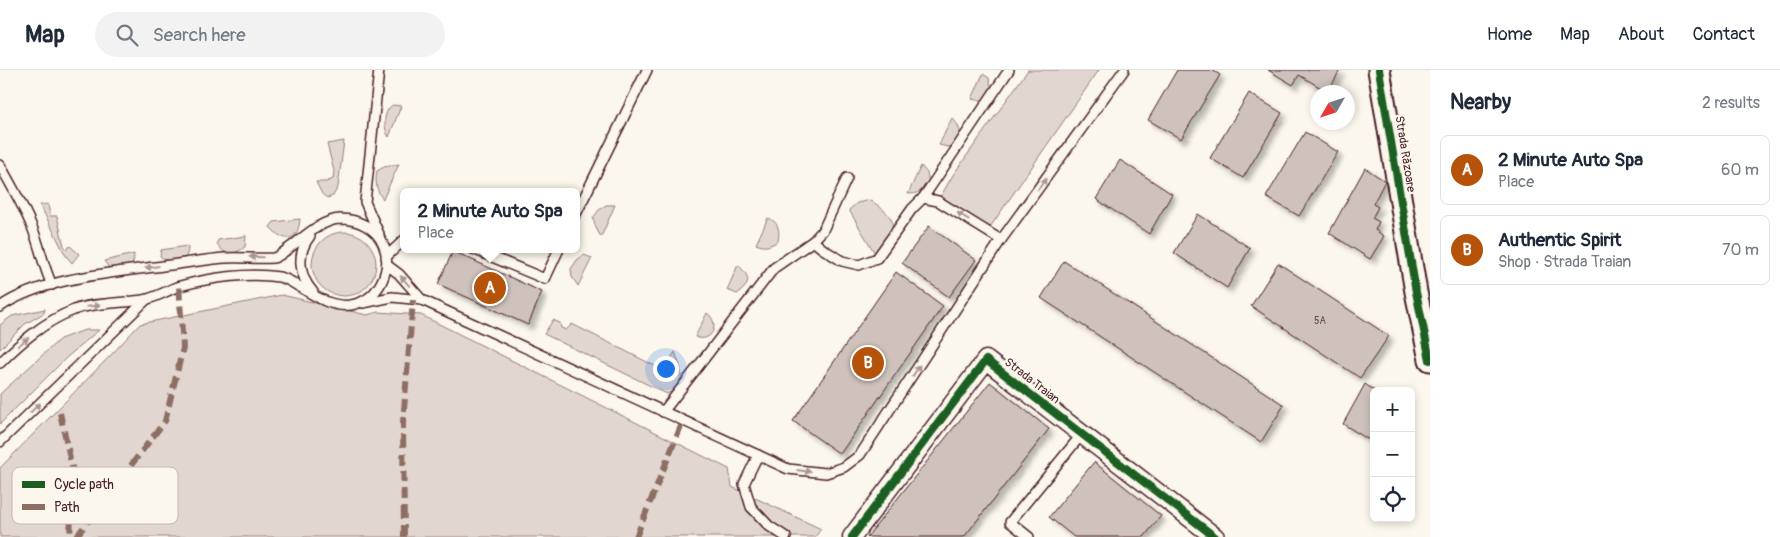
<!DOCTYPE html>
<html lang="en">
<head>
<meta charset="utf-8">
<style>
	:root { --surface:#fff; --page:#f2f2f3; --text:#1f2937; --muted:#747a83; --line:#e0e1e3; --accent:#b45309 }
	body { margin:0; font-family:Pangolin,sans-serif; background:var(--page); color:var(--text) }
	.controls { position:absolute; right:15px; bottom:15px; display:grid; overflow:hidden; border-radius:8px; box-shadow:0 2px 8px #0003 }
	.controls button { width:45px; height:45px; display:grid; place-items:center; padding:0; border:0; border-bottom:1px solid var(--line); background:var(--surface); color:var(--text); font:25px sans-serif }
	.compass { position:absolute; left:1310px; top:15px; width:45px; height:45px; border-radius:50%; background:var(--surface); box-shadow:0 2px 8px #0003; rotate:231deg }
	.you { position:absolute; left:665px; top:298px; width:18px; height:18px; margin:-12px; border:4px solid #fff; border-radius:50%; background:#1a73e8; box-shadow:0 0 0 8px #1a73e833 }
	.badge { display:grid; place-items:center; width:32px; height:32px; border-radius:50%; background:var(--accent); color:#fff; font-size:16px; font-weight:700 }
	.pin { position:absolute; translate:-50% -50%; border:2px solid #fff; box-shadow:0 1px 5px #0006 }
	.popup { position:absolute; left:400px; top:118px; width:180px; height:65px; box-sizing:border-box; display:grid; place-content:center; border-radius:8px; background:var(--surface); filter:drop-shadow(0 1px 4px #0005); font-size:16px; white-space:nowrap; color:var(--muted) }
	.popup b { font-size:19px; color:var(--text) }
	.popup::after { content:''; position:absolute; left:50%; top:100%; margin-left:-10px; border:10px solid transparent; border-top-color:var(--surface) }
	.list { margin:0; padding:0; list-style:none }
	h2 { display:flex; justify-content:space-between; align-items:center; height:65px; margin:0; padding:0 20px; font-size:21px }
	h2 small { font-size:16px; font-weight:400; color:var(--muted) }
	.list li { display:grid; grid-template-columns:32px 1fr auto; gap:15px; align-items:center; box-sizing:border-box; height:70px; margin:0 10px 10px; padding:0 10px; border:1px solid var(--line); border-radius:8px }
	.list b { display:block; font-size:19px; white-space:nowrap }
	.list p { margin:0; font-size:16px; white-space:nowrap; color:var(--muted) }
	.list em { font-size:16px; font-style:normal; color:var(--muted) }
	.icon { flex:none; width:28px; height:28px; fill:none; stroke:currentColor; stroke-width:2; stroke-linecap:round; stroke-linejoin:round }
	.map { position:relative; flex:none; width:1430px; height:467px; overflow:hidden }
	header { display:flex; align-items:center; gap:30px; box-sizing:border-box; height:70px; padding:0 25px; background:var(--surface); border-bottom:1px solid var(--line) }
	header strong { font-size:24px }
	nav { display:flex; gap:28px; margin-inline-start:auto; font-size:18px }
	.search { width:350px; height:45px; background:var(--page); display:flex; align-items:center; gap:12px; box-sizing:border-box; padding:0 18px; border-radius:28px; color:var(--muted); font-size:19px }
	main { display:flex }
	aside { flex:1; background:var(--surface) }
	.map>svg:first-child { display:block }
	.green { fill:#e2d7d0; stroke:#967b7e }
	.building { fill:#cfc2bc; stroke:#4a1f2b; filter:url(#shadow) }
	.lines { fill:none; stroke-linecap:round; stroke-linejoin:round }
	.service-casing { stroke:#4a1f2b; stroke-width:12 }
	.minor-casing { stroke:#4a1f2b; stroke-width:21 }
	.tertiary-casing { stroke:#4a1f2b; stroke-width:25 }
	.service { stroke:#fbf7ec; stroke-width:9 }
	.minor { stroke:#fbf7ec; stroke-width:18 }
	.tertiary { stroke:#fbf7ec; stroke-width:21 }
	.quiet { stroke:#8d6e63; stroke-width:6; stroke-dasharray:12 6; stroke-linecap:butt }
	.cycleway-casing { stroke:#fbf7ec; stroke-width:11 }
	.cycleway { stroke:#1b5e20; stroke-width:8 }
	.oneway { fill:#ab9695 }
	.labels { text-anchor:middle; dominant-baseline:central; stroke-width:4.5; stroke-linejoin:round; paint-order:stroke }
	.number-label { font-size:10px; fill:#6b484f }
	.street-label { font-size:12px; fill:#4a1f2b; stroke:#fbf7ec }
	.key { fill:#fbf7ec; stroke:#c6b6b2; stroke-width:1 }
	.key-label { font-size:14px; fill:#4a1f2b }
</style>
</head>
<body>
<header>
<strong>Map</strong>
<div class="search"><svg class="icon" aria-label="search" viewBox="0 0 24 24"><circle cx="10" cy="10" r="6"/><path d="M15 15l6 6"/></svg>Search here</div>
<nav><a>Home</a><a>Map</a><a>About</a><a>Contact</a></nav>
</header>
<main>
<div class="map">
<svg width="1430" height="467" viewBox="0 0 1430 467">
	<defs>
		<filter id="shadow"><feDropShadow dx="4.5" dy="4.5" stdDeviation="2.5" flood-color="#0004"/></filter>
	</defs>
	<rect width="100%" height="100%" fill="#fbf7ec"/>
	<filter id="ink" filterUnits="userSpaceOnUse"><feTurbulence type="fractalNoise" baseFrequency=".02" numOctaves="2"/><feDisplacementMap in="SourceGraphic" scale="10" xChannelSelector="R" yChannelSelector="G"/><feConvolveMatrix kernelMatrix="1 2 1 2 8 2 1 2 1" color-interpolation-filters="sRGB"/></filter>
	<g filter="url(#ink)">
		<g class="green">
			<polygon points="1028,0 1099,0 986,163 938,131 953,105"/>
			<path d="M983 4 989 8 992 20C986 29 982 32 972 29Z"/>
			<path d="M393 35 401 36 389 67C383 58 383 40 393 35Z"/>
			<path d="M952 48C962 58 962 66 954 76L948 77 939 75Z"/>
			<polygon points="344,71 338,117 333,126 327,128 322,124 316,112 326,112 333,109 334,101 327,74"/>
			<path d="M399 94 383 129C376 121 375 111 377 101L384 97Z"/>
			<path d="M921 96 927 103 929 113C923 121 918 124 908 124Z"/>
			<path d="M870 130C902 151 896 158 876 185L849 140 857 133Z"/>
			<polygon points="48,134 50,146 57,146 64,176 67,179 70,176 79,184 72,193 66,186 40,135"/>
			<polygon points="606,135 615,135 601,167 596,158 593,148 599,140"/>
			<path d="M768 148C779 152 780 161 778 171 770 176 765 178 756 174Z"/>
			<path d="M300 149C298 173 284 173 270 157L274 152Z"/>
			<circle cx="344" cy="194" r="32"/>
			<path d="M246 166 245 177C234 185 224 187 217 173L218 170Z"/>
			<path d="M187 176 188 177C188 190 181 192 169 193L160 186 161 180Z"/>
			<path d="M134 184C134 200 127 199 114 204L104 191Z"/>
			<polygon points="584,185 592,188 578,216 572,207 571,199 577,190"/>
			<path d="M738 195C750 206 752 214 737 224L727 220Z"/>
			<polygon points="282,225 367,245 378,242 421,245 729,399 732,417 821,459 815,467 0,467 0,398 111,285 140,254"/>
			<polygon points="45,239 44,243 25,254 0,279 0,255 12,246"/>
			<path d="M707 243C721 253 712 274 695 267Z"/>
			<path d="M553 250 560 253 561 258 566 260 572 254 663 300 675 282C682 301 687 313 667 324L544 264Z"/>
			<polygon points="85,260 99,260 67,287 0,354 0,324 60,269"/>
		</g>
		<g class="building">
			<polygon points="1177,0 1212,0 1220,5 1181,69 1148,50"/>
			<polygon points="1268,0 1340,0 1328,22 1299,5 1293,15"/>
			<polygon points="1249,23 1282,43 1243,108 1210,88"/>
			<polygon points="1305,62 1338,82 1299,146 1266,127"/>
			<polygon points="1120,90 1172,124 1149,164 1096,129"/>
			<polygon points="1365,98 1385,111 1373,134 1378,137 1372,148 1379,152 1375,160 1384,166 1370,189 1329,163"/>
			<polygon points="1198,144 1250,178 1227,218 1174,183"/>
			<polygon points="929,156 976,190 949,227 902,193"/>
			<polygon points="453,181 542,222 528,255 438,214"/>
			<polygon points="1064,191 1284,335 1261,372 1041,228"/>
			<polygon points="1278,193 1389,266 1360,308 1251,236"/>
			<polygon points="896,202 943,236 840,384 793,351"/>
			<polygon points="990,312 1049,359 964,467 867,467"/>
			<polygon points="1365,314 1375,321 1374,373 1343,354"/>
			<polygon points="1094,392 1161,446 1144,467 1074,467 1049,447"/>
		</g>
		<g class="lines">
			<defs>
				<g id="service">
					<polyline points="379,0 365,132 379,164"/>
					<path d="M0 95C11 115 23 135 32 157 40 176 43 196 52 215"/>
					<polyline points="923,128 938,131 1001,170"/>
					<polyline points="576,144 647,0"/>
					<path d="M310 166C296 184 299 206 313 222"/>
					<polyline points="813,171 823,179 842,191 859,195 877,188 912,139 923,128 1009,0"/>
					<polyline points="473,179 545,209 559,179"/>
					<polyline points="386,187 404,170"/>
					<polyline points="387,195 399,204 422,230 788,399 826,403 844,397 860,385 1001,170 1124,0"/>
					<polyline points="363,233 392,227 422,230"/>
					<path d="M0 237C41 209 107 203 155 197 179 194 202 190 225 188 241 187 257 189 273 188 279 187 283 182 288 179 303 168 321 150 340 149 358 149 376 158 383 174 394 199 378 231 351 235 330 238 312 224 295 214 290 211 285 208 279 207 249 202 209 208 180 216 167 220 156 228 143 230 124 233 90 233 74 240 45 251 21 272 0 293"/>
					<polyline points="663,342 774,198 813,171 823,160 847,108"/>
					<polyline points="0,372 146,230"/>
					<polyline points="758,385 744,414 751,437 769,456 786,467"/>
					<polyline points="1029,467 1010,452 1082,364"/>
				</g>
				<polyline id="minor" points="852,467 986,290 1215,467"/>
				<polyline id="tertiary" points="1379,0 1416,222 1430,290"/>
			</defs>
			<use href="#service" class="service-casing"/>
			<use href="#minor" class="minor-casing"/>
			<use href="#tertiary" class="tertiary-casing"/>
			<use href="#service" class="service"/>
			<use href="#minor" class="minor"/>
			<use href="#tertiary" class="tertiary"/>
			<g class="quiet">
				<polyline points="60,343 73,402 70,467"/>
				<polyline points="76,467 165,351 183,278 179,216"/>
				<polyline points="404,467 403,352 413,230"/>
				<polyline points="636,467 683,351"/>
			</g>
			<defs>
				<g id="cycleway">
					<polyline points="1379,0 1416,222 1430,290"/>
					<polyline points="852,467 986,290 1215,467"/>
				</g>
			</defs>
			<use href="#cycleway" class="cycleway-casing"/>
			<use href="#cycleway" class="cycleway"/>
		</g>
		<defs><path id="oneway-solid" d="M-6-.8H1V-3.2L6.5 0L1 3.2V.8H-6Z" transform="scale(1.25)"/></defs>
		<g class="oneway">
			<use href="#oneway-solid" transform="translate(1042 114) rotate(-54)"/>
			<use href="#oneway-solid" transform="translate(963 146) rotate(-148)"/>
			<use href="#oneway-solid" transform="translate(256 187) rotate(-179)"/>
			<use href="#oneway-solid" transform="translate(152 197) rotate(173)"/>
			<use href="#oneway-solid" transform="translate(405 211) rotate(-132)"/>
			<use href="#oneway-solid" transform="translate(93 236) rotate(-7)"/>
			<use href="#oneway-solid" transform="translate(23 272) rotate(-38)"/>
			<use href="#oneway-solid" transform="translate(916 301) rotate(-57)"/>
			<use href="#oneway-solid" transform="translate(35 338) rotate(-45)"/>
			<use href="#oneway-solid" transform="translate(804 401) rotate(7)"/>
		</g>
	</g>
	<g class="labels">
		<g class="number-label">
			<text x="1320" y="251">5A</text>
		</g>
		<g class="street-label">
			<text transform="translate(1405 84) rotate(81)">Strada Răzoare</text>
			<text transform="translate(1032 311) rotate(38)">Strada Traian</text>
		</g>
	</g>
	<rect x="12" y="397" width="166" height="57" rx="8" class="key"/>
	<rect x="22" y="411" width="23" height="7" fill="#1b5e20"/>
	<rect x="22" y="434" width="23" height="6" fill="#8d6e63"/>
	<g class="key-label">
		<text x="54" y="419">Cycle path</text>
		<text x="54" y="442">Path</text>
	</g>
</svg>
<div class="controls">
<button>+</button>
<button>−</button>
<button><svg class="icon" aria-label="locate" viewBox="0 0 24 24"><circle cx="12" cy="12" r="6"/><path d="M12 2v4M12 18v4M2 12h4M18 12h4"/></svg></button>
</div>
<svg class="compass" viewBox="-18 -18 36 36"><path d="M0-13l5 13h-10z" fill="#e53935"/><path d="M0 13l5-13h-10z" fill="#747a83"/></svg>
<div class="you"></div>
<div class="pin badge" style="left:490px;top:218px">A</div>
<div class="popup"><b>2 Minute Auto Spa</b>Place</div>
<div class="pin badge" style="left:868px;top:293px">B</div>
</div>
<aside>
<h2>Nearby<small>2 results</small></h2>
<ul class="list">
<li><span class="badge">A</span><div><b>2 Minute Auto Spa</b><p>Place</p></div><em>60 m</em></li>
<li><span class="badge">B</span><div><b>Authentic Spirit</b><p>Shop · Strada Traian</p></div><em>70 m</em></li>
</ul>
</aside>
</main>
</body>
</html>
